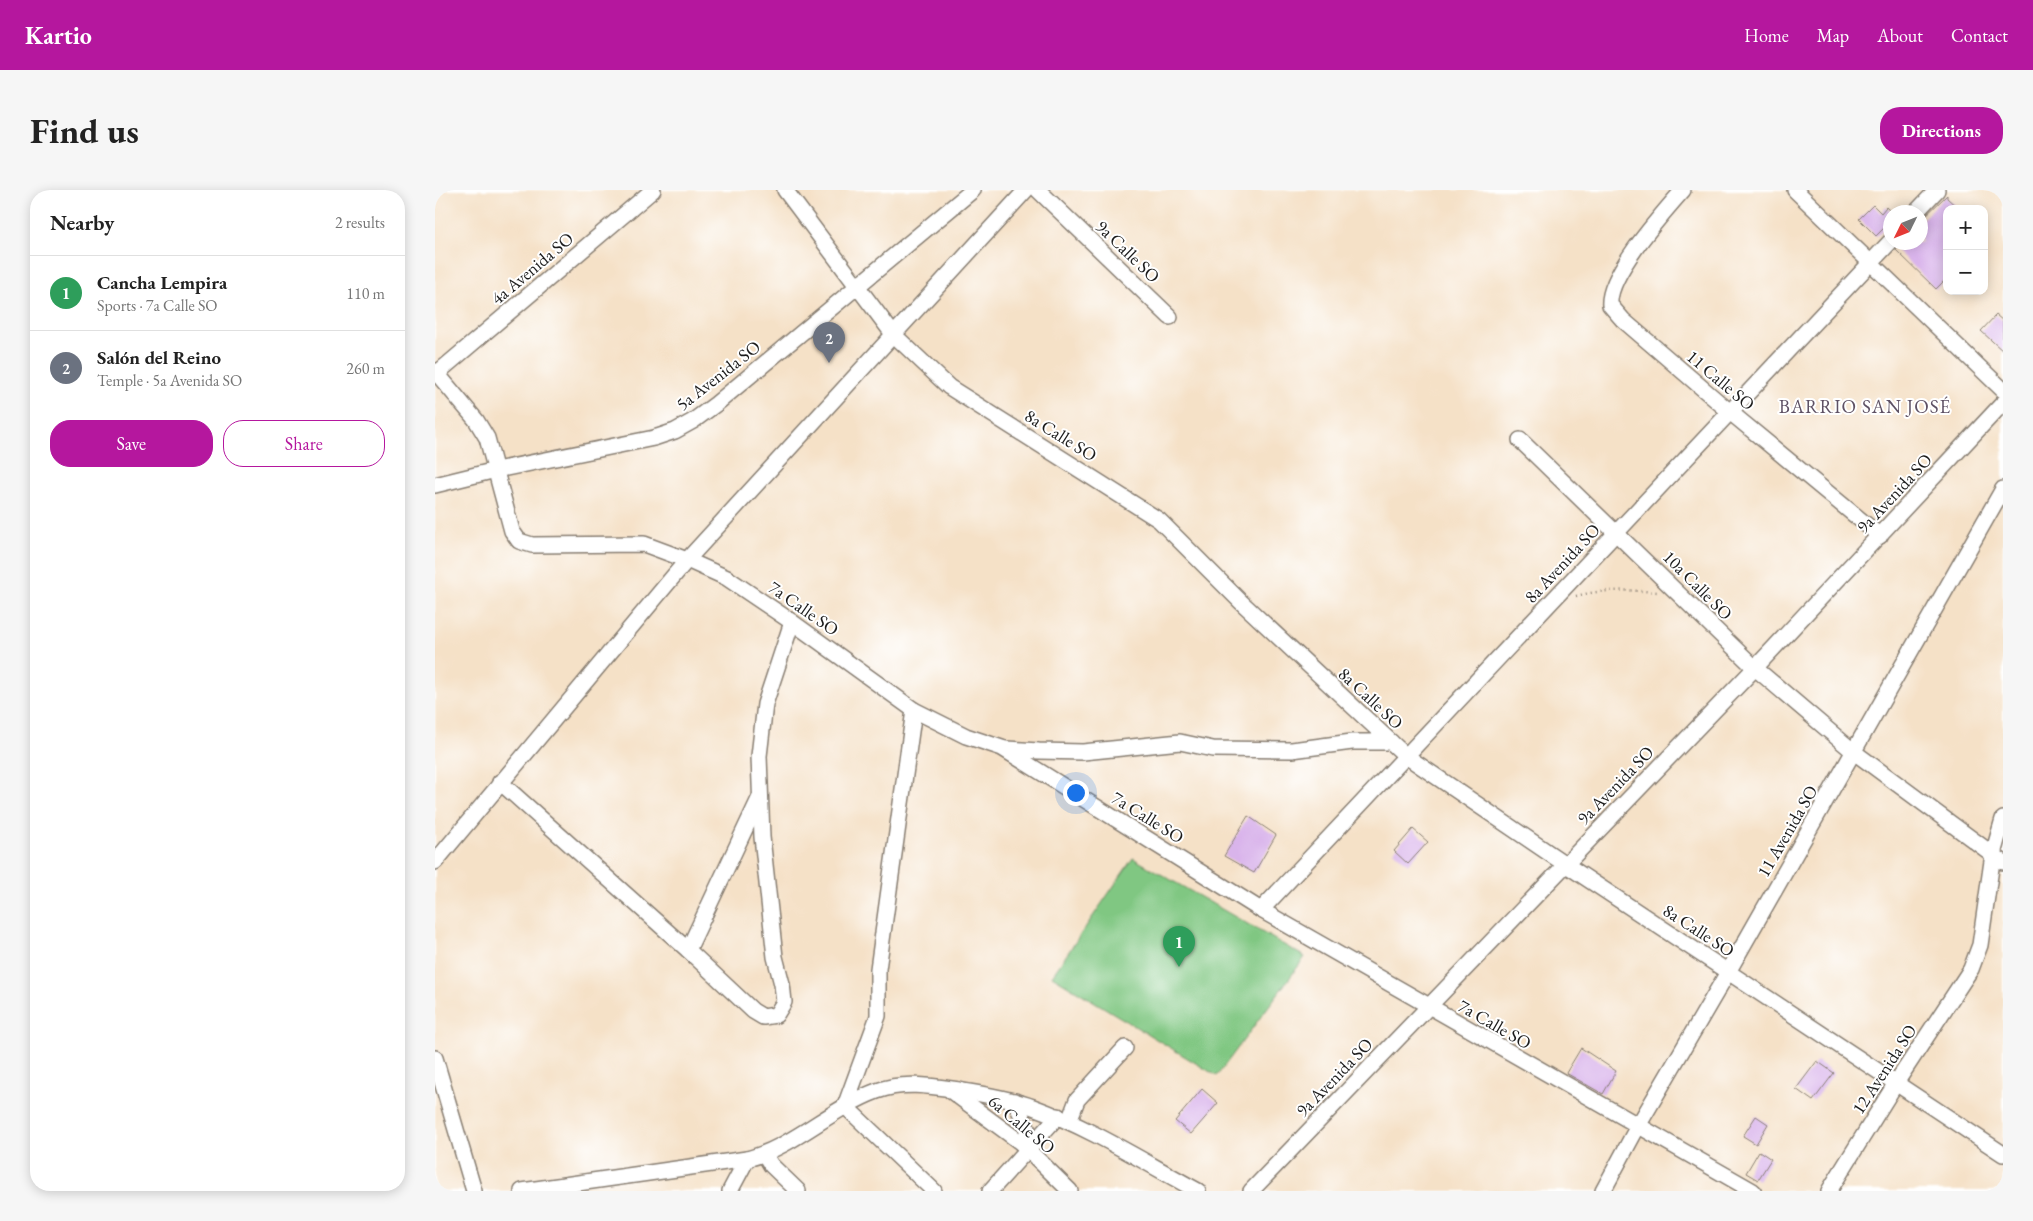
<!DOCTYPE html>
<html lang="en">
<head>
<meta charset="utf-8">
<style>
	:root { --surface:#fff; --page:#f6f6f6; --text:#222; --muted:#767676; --line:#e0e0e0; --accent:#b5179e }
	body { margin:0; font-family:"EB Garamond",serif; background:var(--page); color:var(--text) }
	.controls { position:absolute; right:15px; top:15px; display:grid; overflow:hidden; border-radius:10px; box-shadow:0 2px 12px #0003 }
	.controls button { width:45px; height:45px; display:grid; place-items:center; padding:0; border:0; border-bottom:1px solid var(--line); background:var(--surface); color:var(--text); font:25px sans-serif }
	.compass { position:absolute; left:1448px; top:15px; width:45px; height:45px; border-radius:50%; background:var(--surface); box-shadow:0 2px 12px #0003; rotate:227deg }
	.you { position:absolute; left:640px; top:602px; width:18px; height:18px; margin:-12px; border:4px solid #fff; border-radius:50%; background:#1a73e8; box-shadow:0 0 0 8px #1a73e833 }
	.badge { display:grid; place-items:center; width:32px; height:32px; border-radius:50%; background:var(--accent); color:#fff; font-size:16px; font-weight:700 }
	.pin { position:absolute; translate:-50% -41px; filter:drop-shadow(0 1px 2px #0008) }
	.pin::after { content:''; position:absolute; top:26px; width:18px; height:15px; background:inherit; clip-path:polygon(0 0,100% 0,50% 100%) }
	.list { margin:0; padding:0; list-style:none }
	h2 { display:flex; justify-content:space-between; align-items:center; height:65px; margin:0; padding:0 20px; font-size:21px }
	h2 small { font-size:16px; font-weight:400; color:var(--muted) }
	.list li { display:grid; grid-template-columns:32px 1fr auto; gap:15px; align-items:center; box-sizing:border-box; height:75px; padding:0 20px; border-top:1px solid var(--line) }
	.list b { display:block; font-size:19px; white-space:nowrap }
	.list p { margin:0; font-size:16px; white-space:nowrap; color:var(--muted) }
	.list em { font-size:16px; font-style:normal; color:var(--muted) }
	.actions { display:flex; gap:10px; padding:15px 20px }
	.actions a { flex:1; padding:11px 0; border:1px solid var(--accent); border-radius:20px; text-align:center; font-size:18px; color:var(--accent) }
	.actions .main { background:var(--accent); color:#fff }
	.map { position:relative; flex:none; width:1568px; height:1001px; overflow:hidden; border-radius:20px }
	header { display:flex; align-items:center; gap:30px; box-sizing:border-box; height:70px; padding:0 25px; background:var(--accent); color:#fff }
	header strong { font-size:24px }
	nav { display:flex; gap:28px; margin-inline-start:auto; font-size:18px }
	.intro { display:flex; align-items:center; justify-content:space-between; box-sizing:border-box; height:120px; padding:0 30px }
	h1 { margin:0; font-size:35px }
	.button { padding:12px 22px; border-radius:20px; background:var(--accent); color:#fff; font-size:18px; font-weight:700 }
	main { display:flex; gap:30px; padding:0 30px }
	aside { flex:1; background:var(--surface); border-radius:20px; box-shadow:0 2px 12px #0003 }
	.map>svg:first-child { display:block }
	.grass { fill:#80c782; stroke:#4e724f }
	.building { fill:#d9b4eb }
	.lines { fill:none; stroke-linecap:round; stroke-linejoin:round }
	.minor-casing { stroke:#887e72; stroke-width:18 }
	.path { stroke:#887e72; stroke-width:2.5; stroke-dasharray:1 4; stroke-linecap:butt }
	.minor { stroke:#fff; stroke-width:15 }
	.labels { text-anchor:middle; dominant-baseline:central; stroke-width:4; stroke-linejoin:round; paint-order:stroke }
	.street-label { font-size:18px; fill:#1c1c1c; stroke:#fff }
	.neighbourhood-label { font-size:19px; letter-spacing:1px; fill:#5e5164; stroke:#fff }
</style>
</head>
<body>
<header>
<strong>Kartio</strong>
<nav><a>Home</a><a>Map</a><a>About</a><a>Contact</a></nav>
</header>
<div class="intro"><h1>Find us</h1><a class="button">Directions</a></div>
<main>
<aside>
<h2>Nearby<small>2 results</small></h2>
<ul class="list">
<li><span class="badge" style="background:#2e9e5b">1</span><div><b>Cancha Lempira</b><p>Sports · 7a Calle SO</p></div><em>110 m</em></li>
<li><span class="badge" style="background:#6b7280">2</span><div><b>Salón del Reino</b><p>Temple · 5a Avenida SO</p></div><em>260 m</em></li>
</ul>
<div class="actions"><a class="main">Save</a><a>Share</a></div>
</aside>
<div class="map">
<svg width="1568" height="1001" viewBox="0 0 1568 1001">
	<rect width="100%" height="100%" fill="#fff"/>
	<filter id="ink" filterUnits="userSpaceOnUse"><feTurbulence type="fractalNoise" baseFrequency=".02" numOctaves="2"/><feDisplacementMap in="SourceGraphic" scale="10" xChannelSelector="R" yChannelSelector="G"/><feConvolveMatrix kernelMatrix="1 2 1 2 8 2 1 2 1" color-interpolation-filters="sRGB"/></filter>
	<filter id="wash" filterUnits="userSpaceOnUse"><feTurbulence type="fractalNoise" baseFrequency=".0096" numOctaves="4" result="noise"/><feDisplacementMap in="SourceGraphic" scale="20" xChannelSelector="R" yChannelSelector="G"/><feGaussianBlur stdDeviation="1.12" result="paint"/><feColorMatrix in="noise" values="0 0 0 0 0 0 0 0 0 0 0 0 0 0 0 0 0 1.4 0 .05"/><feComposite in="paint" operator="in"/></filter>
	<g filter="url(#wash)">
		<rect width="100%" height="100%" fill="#f5e1c7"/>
		<polygon class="grass" points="698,668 870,767 782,886 617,786"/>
		<g id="blocks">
			<g class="building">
				<polygon points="1512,5 1512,8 1524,19 1512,19 1512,88 1501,99 1461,60 1467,52 1486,52 1486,30"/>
				<polygon points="1438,15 1446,23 1451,17 1456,22 1456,31 1441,46 1424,29"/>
				<polygon points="1561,125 1568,131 1568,161 1546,141"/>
				<polygon points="813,626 841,645 819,683 789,666"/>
				<polygon points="978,639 993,652 973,674 959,661"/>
				<polygon points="1146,858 1181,881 1168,904 1131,883"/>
				<polygon points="1382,871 1399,883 1378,911 1361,899"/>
				<polygon points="767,899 783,913 756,944 740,931"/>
				<polygon points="1321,926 1333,934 1321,954 1308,946"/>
				<polygon points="1324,961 1336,969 1323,990 1311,983"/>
			</g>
		</g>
	</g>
	<g filter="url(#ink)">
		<use href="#blocks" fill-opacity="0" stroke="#887e72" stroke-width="1"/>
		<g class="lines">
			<defs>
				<g id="minor">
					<polyline points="350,0 458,144 514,197 724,330 805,411 971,566 1130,674 1568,964"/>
					<polyline points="603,0 735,127"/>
					<path d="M1248 0C1228 23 1172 85 1175 115L1188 130 1295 222 1445 346"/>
					<polyline points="1360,0 1568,200"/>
					<polyline points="1481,22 1502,0"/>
					<polyline points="0,181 41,230 52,248 77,341 84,351 97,355 209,354 252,370 292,388 357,432 479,520 531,546 567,558 826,720 1318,1001"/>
					<polyline points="0,185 218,0"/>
					<polyline points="1085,250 1320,478 1419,562 1568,672"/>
					<polyline points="0,295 61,280 219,248 240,241 258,231 281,214 538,0"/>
					<polyline points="479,520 443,779 443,826 410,916 499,1001"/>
					<polyline points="571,559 604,561 648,562 745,552 778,559 857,560 917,552 956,552"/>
					<polyline points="65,592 253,760 318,821 328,827 341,825 349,812 347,794 340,767 327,647 324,566 330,514 357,432"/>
					<polyline points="0,672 252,370 591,0"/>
					<polyline points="826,720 1456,51"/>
					<polyline points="253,760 325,607"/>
					<polyline points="0,868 39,1001"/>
					<polyline points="516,901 585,952 635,1001"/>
					<polyline points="580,911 592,938 592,960"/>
					<polyline points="634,931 642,910 690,858"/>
					<polyline points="330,965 336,975 363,1001"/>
					<path d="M87 1001 312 969C359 957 396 918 442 901 468 891 497 896 524 900 549 905 574 908 598 917 656 938 709 972 763 1001"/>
					<polyline points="295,1001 312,969"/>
					<polyline points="555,1001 623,926"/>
					<polyline points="816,1001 1320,478 1568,213"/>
					<polyline points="1168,1001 1203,936 1293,782 1568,299"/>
					<polyline points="1394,1001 1461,893 1536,779 1545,755 1558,664 1568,629"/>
				</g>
			</defs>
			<use href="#minor" class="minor-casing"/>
			<path class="path" d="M1141 406C1168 399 1195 400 1223 402"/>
			<use href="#minor" class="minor"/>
		</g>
	</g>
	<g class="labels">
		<g class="street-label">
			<text transform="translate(693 61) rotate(44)">9a Calle SO</text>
			<text transform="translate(97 78) rotate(-40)">4a Avenida SO</text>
			<text transform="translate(283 185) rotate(-38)">5a Avenida SO</text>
			<text transform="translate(1286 190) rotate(40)">11 Calle SO</text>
			<text transform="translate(626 245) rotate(32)">8a Calle SO</text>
			<text transform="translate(1459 303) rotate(-47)">9a Avenida SO</text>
			<text transform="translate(1127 373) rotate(-47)">8a Avenida SO</text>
			<text transform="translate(1263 395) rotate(45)">10a Calle SO</text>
			<text transform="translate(369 418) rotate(35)">7a Calle SO</text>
			<text transform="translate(936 508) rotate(43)">8a Calle SO</text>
			<text transform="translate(1180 595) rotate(-46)">9a Avenida SO</text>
			<text transform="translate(713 627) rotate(32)">7a Calle SO</text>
			<text transform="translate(1352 641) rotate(-60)">11 Avenida SO</text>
			<text transform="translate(1264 740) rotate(33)">8a Calle SO</text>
			<text transform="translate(1060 834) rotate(30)">7a Calle SO</text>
			<text transform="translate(1449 879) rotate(-57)">12 Avenida SO</text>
			<text transform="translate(899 887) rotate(-46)">9a Avenida SO</text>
			<text transform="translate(587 934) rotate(40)">6a Calle SO</text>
		</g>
		<g class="neighbourhood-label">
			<text x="1430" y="216">BARRIO SAN JOSÉ</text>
		</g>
	</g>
</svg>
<div class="controls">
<button>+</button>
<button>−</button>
</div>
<svg class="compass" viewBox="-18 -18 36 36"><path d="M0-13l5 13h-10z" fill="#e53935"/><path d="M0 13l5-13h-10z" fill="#767676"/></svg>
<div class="you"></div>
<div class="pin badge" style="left:744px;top:777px;background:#2e9e5b">1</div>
<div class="pin badge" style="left:394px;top:173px;background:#6b7280">2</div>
</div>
</main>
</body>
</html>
